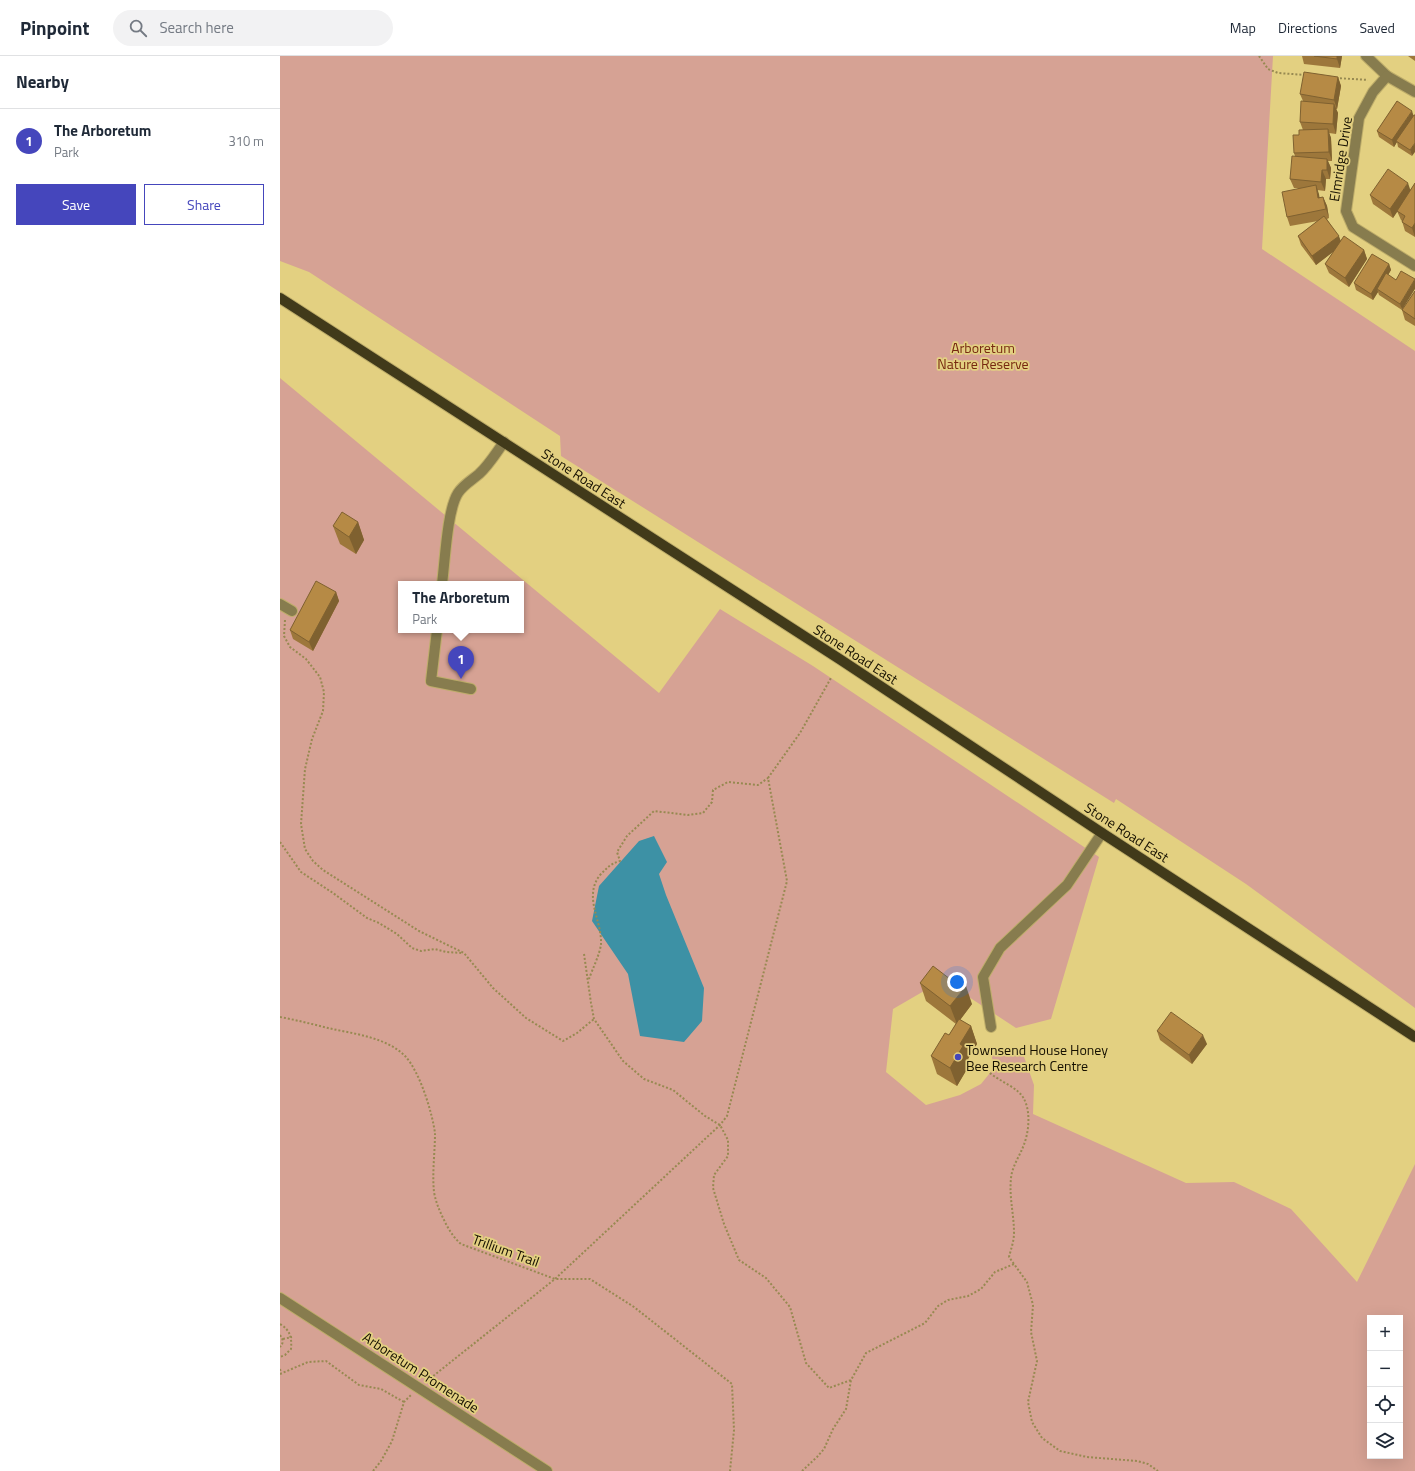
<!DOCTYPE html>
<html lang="en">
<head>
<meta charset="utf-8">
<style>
	:root { --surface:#fff; --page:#f2f2f3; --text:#1f2937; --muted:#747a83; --line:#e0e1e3; --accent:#4546bc }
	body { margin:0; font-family:"Titillium Web",sans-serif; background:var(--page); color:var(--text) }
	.controls { position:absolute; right:12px; bottom:12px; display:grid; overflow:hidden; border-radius:0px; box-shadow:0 4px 16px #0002 }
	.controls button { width:36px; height:36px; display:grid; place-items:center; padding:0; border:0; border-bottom:1px solid var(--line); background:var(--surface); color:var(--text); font:20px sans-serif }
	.you { position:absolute; left:677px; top:926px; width:14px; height:14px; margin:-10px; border:3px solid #fff; border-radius:50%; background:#1a73e8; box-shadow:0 0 0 6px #1a73e833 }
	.badge { display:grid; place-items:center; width:26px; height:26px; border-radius:50%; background:var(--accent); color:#fff; font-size:13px; font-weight:700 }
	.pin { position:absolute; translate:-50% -33px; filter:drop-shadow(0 1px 2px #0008) }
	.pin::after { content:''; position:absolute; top:21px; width:14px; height:12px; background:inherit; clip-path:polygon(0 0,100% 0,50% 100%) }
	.popup { position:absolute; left:118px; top:525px; width:126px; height:52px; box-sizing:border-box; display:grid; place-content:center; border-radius:0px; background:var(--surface); filter:drop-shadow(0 1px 3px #0005); font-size:13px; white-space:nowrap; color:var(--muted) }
	.popup b { font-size:15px; color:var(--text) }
	.popup::after { content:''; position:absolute; left:50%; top:100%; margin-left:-8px; border:8px solid transparent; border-top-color:var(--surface) }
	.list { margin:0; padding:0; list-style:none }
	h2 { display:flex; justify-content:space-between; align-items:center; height:52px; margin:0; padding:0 16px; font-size:17px }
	h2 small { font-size:13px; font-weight:400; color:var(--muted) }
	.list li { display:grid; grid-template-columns:26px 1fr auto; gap:12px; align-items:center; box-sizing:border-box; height:64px; padding:0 16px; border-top:1px solid var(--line) }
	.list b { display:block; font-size:15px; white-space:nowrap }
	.list p { margin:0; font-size:13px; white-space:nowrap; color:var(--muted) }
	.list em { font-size:13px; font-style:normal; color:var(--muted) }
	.actions { display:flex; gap:8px; padding:12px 16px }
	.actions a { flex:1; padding:9px 0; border:1px solid var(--accent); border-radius:0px; text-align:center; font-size:14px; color:var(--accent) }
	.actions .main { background:var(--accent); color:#fff }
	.icon { flex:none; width:22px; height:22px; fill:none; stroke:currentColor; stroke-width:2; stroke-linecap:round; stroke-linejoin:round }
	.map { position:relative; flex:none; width:1135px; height:1415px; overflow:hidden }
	header { display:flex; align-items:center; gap:24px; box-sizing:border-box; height:56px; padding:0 20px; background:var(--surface); border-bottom:1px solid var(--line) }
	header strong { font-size:19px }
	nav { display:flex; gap:22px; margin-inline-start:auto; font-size:14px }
	.search { width:280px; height:36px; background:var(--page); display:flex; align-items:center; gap:10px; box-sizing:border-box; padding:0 14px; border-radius:22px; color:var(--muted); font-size:15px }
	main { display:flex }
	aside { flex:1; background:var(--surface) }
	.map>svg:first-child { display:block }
	.green { fill:#d6a294; fill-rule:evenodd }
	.water { fill:#3d91a5 }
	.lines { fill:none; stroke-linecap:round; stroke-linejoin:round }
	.minor-casing { stroke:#bead6a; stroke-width:12 }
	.major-casing { stroke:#bead6a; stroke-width:12 }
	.path { stroke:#978951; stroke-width:2; stroke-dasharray:2 2; stroke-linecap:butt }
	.minor { stroke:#877c4e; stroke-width:10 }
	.major { stroke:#413a1a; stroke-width:10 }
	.wall { fill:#9d773b }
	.shaded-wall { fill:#7f6130 }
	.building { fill:#b68a45; stroke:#7f6130 }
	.poi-dot { fill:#4546bc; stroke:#e3d081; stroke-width:1.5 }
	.labels { text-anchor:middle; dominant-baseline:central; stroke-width:3.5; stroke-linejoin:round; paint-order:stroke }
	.street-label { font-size:14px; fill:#161000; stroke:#e3d081 }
	.park-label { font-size:14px; fill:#772811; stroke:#e3d081 }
	.poi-label { font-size:14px; fill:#161000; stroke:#e3d081; text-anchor:start }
</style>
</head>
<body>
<header>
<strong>Pinpoint</strong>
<div class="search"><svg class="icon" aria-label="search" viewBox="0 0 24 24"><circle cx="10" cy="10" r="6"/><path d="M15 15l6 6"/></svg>Search here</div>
<nav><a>Map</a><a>Directions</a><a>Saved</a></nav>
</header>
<main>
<aside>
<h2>Nearby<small></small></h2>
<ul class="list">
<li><span class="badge">1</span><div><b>The Arboretum</b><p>Park</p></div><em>310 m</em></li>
</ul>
<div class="actions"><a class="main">Save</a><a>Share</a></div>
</aside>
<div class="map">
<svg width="1135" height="1415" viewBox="0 0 1135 1415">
	<rect width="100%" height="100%" fill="#e3d081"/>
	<g class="green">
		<polygon points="0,0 993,0 982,193 1135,295 1135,952 966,828 836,743 834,747 281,400 280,380 29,216 0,205"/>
		<path d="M0 322 379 637 440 553 533 610 819 801 771 963 736 972 663 924 613 953 606 1016 646 1049 680 1039 701 1028 714 1012 710 991 743 998 754 1029 753 1058 906 1127 954 1126 1011 1153 1077 1226 1135 1108V1415H0ZM121 528H241V574H121ZM1090 1262H1120V1400H1090Z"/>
	</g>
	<polygon class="water" points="374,780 387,806 379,818 386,839 424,932 422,965 404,986 360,980 348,918 312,865 319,830 359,785"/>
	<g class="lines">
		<defs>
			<g id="minor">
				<polyline points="1086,0 1107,20 1135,36"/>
				<polyline points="1107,20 1093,36 1079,62 1066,155 1073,171 1135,210"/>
				<path d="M162 528C165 506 167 454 178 437 183 429 192 424 199 418 209 409 216 397 224 386"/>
				<polyline points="0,548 12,555"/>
				<polyline points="157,574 151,625 191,633"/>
				<polyline points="711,971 703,921 720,892 787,829 822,777"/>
				<polyline points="0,1242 267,1415"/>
			</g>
			<polyline id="major" points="0,242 561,604 822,777 1135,981"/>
		</defs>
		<use href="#minor" class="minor-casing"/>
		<use href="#major" class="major-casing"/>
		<g class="path">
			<polyline points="979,0 988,13 998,17 1026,19"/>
			<polyline points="1056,22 1088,24"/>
			<polyline points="5,564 4,580 10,591 26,603 40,621 44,636 43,655 32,683 25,713 21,768 25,793 33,805 43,814 139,875 184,897 213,932 246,962 283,985 297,977 314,963"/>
			<polyline points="0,786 21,816 53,837 87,862 99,867 117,878 132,892 141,895 155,893 166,896 182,897"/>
			<polyline points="304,898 311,947 314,963 343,1005 364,1023 393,1034 425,1060 440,1069 448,1084 448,1100 434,1119 433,1132 444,1168 459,1204 486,1222 510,1251 526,1307 549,1332 571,1324 586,1297 645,1267 658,1250 668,1244 688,1240 701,1233 715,1216 734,1208 747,1226 753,1249 751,1276 757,1305 748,1346 752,1366 762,1382 780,1395 807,1401 857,1405 868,1408 878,1415"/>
			<path d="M309 923C312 914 320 898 321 888 322 864 303 841 320 819 327 812 330 808 340 805L337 796 347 780 374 755 408 759 423 757 432 746 433 734 448 726 478 729 488 722"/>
			<path d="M0 961C16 964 32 968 48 972 74 978 106 981 125 1000 140 1016 152 1056 155 1077 155 1096 152 1117 154 1136 156 1147 160 1156 165 1166 169 1174 174 1182 181 1188L275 1223H310L354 1251 452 1328 454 1374 450 1415"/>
			<path d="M710 1017C719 1025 739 1032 744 1043 751 1056 749 1077 743 1091 739 1101 732 1111 731 1122 729 1142 734 1158 734 1177 734 1185 731 1193 729 1201L734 1208"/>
			<path d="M0 1268C10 1274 12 1281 11 1293L5 1299 0 1301"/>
			<path d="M0 1279C3 1283 4 1287 0 1291"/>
			<polyline points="3,1283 12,1281"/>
			<polyline points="0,1313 1,1317"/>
			<polyline points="0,1318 28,1306 46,1305 79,1329 101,1333 124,1346"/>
			<polyline points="147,1325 275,1223 440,1069 447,1060 507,825 488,722 520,677 551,622"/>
			<polyline points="93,1415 101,1405 112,1385 124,1346 131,1339"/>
			<polyline points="522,1415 537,1401 544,1393 553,1373 566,1353 571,1324"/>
		</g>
		<use href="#minor" class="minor"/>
		<use href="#major" class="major"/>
	</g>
	<g class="wall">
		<polygon points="1022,0 1062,0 1060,12 1024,8"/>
		<polygon points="1128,0 1135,0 1135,5"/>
		<polygon points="1058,21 1061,30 1057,53 1056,53 1058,57 1056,78 1049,77 1051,82 1052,105 1048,105 1051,112 1050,123 1046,123 1045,135 1037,134 1039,141 1043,141 1047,150 1049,162 1047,163 1061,185 1084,194 1087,203 1069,231 1049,217 1045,208 1054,195 1036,209 1021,189 1018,180 1038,165 1010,170 1007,161 1018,132 1014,132 1010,123 1015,100 1014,97 1019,79 1023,74 1020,66 1023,45 1020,38"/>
		<polygon points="1117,45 1132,100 1118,91 1117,86 1114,91 1099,81 1097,75"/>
		<polygon points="1135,128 1135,181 1125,175 1122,165 1121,164 1117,155 1113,162 1093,148 1090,139 1130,134"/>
		<polygon points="1109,208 1111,214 1108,219 1116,224 1122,254 1099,239 1098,236 1093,244 1076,234 1074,227"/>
		<polygon points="1135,235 1135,270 1125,264 1122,254"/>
		<polygon points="78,466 84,484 76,498 60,488 53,470"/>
		<polygon points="56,536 59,545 33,595 13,583 10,574"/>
		<polygon points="640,927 692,948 680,964 691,970 697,988 688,1003 690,1008 677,1030 657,1018 651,1000 669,979 676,968 646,945"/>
		<polygon points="877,975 927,988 912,1008 880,984"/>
	</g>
	<g class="shaded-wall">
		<polygon points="1057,0 1062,0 1060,12 1057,3"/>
		<polygon points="1058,21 1061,30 1057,53 1054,44"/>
		<polygon points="1054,48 1058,57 1056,78 1053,68"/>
		<polygon points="1132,55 1134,61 1116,85 1117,86 1114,91 1112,84"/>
		<polygon points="1048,73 1051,82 1052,105 1049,96"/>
		<polygon points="1135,87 1135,96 1132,100 1130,94"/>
		<polygon points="1047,103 1051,112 1050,123 1047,114"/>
		<polygon points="1042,114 1046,123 1045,135 1041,126"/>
		<polygon points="1128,127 1131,136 1113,162 1110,153"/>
		<polygon points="1036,129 1039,138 1041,151 1038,142"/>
		<polygon points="1043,141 1047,150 1049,162 1046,153"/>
		<polygon points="1135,167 1135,181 1132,172"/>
		<polygon points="1059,180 1062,189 1036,209 1032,200"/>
		<polygon points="1084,194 1087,203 1069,231 1065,222"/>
		<polygon points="1109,208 1111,214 1099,234 1097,233 1098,236 1093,244 1091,238"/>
		<polygon points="1135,223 1135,233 1122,254 1120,248"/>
		<polygon points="78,466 84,484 76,498 69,481"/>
		<polygon points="56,536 59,545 33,595 29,586"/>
		<polygon points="686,930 692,948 677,968 670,950"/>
		<polygon points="691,970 697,988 688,1003 690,1008 677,1030 670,1012 680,988"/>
		<polygon points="923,979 927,988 912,1008 909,999"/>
	</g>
	<g class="building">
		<polygon points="1034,0 1057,0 1057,3"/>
		<polygon points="1024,16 1058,21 1054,44 1020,38"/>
		<polygon points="1021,45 1054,48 1053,68 1020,66"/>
		<polygon points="1117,45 1132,55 1112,84 1097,75"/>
		<polygon points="1134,59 1135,59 1135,87 1130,94 1116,85"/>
		<polygon points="1048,73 1049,96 1014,97 1013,79 1019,79 1019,74"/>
		<polygon points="1012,100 1047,103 1047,114 1042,114 1041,126 1010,123"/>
		<polygon points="1108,113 1128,127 1110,153 1090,139"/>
		<polygon points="1135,127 1135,167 1132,172 1122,166 1125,160 1117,155"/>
		<polygon points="1036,129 1038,142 1043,141 1046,153 1007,161 1002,136"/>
		<polygon points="1044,160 1059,180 1032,200 1018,180"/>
		<polygon points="1064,180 1084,194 1065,222 1045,208"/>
		<polygon points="1092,198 1109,208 1091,238 1074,227"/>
		<polygon points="1121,215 1135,223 1120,248 1097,233 1106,217 1116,224"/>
		<polygon points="1135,235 1135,263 1122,254"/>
		<polygon points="62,456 78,466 69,481 53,470"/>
		<polygon points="36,525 56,536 29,586 10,574"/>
		<polygon points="653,910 670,923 672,920 686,930 670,950 640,927"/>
		<polygon points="891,956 923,979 909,999 877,975"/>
		<polygon points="679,963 691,970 680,988 683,990 670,1012 651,1000 665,977 669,979"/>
	</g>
	<circle class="poi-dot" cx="678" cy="1001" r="4"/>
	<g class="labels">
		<g class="street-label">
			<text transform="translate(1060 103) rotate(-81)">Elmridge Drive</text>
			<text transform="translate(304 422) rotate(33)">Stone Road East</text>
			<text transform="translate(576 598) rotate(33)">Stone Road East</text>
			<text transform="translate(847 776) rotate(33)">Stone Road East</text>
			<text transform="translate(226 1194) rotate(20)">Trillium Trail</text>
			<text transform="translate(141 1316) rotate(33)">Arboretum Promenade</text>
		</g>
		<g class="park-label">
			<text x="703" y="291">Arboretum<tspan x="703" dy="16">Nature Reserve</tspan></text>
		</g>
		<g class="poi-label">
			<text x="686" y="993">Townsend House Honey<tspan x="686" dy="16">Bee Research Centre</tspan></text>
		</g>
	</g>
</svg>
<div class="controls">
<button>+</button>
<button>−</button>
<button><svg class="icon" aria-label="locate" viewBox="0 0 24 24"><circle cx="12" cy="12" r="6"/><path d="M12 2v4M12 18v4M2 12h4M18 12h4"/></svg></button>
<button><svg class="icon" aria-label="layers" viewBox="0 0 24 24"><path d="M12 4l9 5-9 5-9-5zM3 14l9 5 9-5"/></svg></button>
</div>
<div class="you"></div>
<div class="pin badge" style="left:181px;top:623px">1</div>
<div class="popup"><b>The Arboretum</b>Park</div>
</div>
</main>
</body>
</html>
